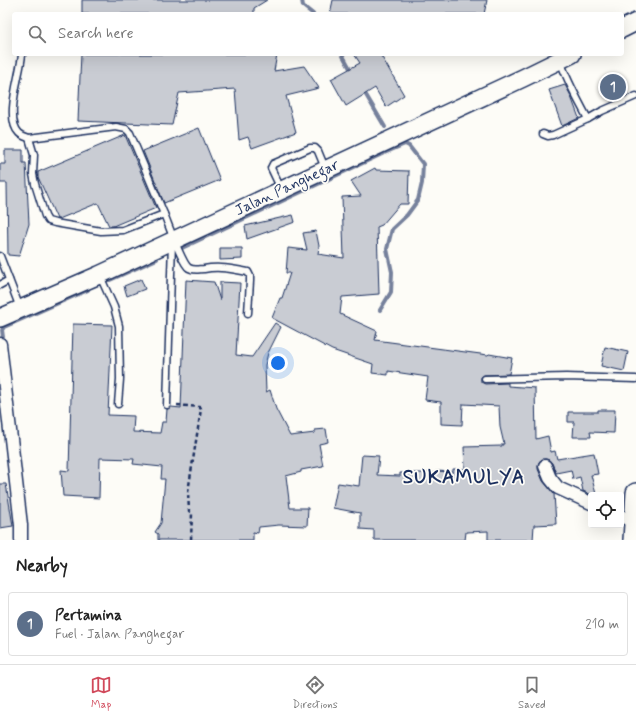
<!DOCTYPE html>
<html lang="en">
<head>
<meta charset="utf-8">
<style>
	:root { --surface:#fff; --page:#f2f2f2; --text:#222; --muted:#767676; --line:#e0e0e0; --accent:#d1495b }
	body { margin:0; font-family:Mynerve,sans-serif; background:var(--page); color:var(--text) }
	.controls { position:absolute; right:12px; bottom:12px; display:grid; overflow:hidden; border-radius:4px; box-shadow:0 4px 16px #0002 }
	.controls button { width:36px; height:36px; display:grid; place-items:center; padding:0; border:0; border-bottom:1px solid var(--line); background:var(--surface); color:var(--text); font:20px sans-serif }
	.you { position:absolute; left:278px; top:363px; width:14px; height:14px; margin:-10px; border:3px solid #fff; border-radius:50%; background:#1a73e8; box-shadow:0 0 0 6px #1a73e833 }
	.badge { display:grid; place-items:center; width:26px; height:26px; border-radius:50%; background:var(--accent); color:#fff; font-size:13px; font-weight:700 }
	.pin { position:absolute; translate:-50% -50%; border:2px solid #fff; box-shadow:0 1px 4px #0006 }
	.list { margin:0; padding:0; list-style:none }
	h2 { display:flex; justify-content:space-between; align-items:center; height:52px; margin:0; padding:0 16px; font-size:17px }
	h2 small { font-size:13px; font-weight:400; color:var(--muted) }
	.list li { display:grid; grid-template-columns:26px 1fr auto; gap:12px; align-items:center; box-sizing:border-box; height:64px; margin:0 8px 8px; padding:0 8px; border:1px solid var(--line); border-radius:4px }
	.list b { display:block; font-size:15px; white-space:nowrap }
	.list p { margin:0; font-size:13px; white-space:nowrap; color:var(--muted) }
	.list em { font-size:13px; font-style:normal; color:var(--muted) }
	.icon { flex:none; width:22px; height:22px; fill:none; stroke:currentColor; stroke-width:2; stroke-linecap:round; stroke-linejoin:round }
	.map { position:relative; flex:none; width:636px; height:540px; overflow:hidden }
	.search { position:absolute; background:var(--surface); box-shadow:0 4px 16px #0002; left:12px; right:12px; top:12px; height:44px; display:flex; align-items:center; gap:10px; box-sizing:border-box; padding:0 14px; border-radius:4px; color:var(--muted); font-size:15px }
	.sheet { height:124px; background:var(--surface) }
	nav { display:flex; justify-content:space-around; align-items:center; box-sizing:border-box; height:56px; border-top:1px solid var(--line); background:var(--surface); font-size:11px; color:var(--muted) }
	nav a { display:grid; justify-items:center; gap:2px }
	nav .on { color:var(--accent) }
	.map>svg:first-child { display:block }
	.lines { fill:none; stroke-linecap:round; stroke-linejoin:round }
	.stream { stroke:#76819c; stroke-width:4 }
	.building { fill:#c9ccd3; stroke:#1b2f5e }
	.lane-casing { stroke:#1b2f5e; stroke-width:9 }
	.street-casing { stroke:#1b2f5e; stroke-width:15 }
	.secondary-casing { stroke:#1b2f5e; stroke-width:20 }
	.primary-casing { stroke:#1b2f5e; stroke-width:22 }
	.path { stroke:#1b2f5e; stroke-width:2.5; stroke-dasharray:4 3; stroke-linecap:butt }
	.lane { stroke:#fdfcf7; stroke-width:6 }
	.street { stroke:#fdfcf7; stroke-width:12 }
	.secondary { stroke:#fdfcf7; stroke-width:17 }
	.primary { stroke:#fdfcf7; stroke-width:19 }
	.labels { text-anchor:middle; dominant-baseline:central; stroke-width:3.5; stroke-linejoin:round; paint-order:stroke }
	.street-label { font-size:15px; fill:#1b2f5e; stroke:#fdfcf7 }
	.district-label { font-size:19px; font-weight:bold; letter-spacing:1px; fill:#1b2f5e; stroke:#fdfcf7 }
</style>
</head>
<body>
<div class="map">
<svg width="636" height="540" viewBox="0 0 636 540">
	<rect width="100%" height="100%" fill="#fdfcf7"/>
	<filter id="ink" filterUnits="userSpaceOnUse"><feTurbulence type="fractalNoise" baseFrequency=".025" numOctaves="2"/><feDisplacementMap in="SourceGraphic" scale="8" xChannelSelector="R" yChannelSelector="G"/><feConvolveMatrix kernelMatrix="1 2 1 2 8 2 1 2 1" color-interpolation-filters="sRGB"/></filter>
	<g filter="url(#ink)">
		<g class="lines">
			<g class="stream">
				<polyline points="302,0 303,6 313,14"/>
				<polyline points="342,54 352,72"/>
				<polyline points="363,90 385,127"/>
				<polyline points="182,248 382,154 405,144"/>
				<polyline points="110,280 157,259"/>
				<polyline points="380,310 391,292 392,272 387,249 392,229 407,215 418,200 422,183 423,164 409,146 403,143"/>
				<polyline points="4,345 2,330 4,327 88,290"/>
			</g>
		</g>
		<g class="building">
			<polygon points="82,0 267,0 254,8 254,14 82,14"/>
			<polygon points="333,0 487,0 484,14 330,14"/>
			<polygon points="81,54 277,54 274,71 304,66 319,88 286,96 296,132 252,148 248,137 239,140 235,89 179,93 172,125 78,121"/>
			<polygon points="354,54 380,54 404,95 386,107 375,88 346,106 331,79 360,63"/>
			<polygon points="565,85 570,94 579,118 562,126 549,90"/>
			<polygon points="199,128 220,180 164,203 143,151"/>
			<polygon points="125,135 156,208 113,226 109,226 98,203 59,219 57,219 38,177 38,172"/>
			<polygon points="5,150 23,150 23,163 26,163 29,224 19,256 8,255 7,183 0,183 0,164 5,164"/>
			<polygon points="375,168 376,170 409,171 408,204 400,204 382,225 377,227 379,294 342,297 340,314 377,331 375,340 488,355 489,354 512,358 509,374 484,375 481,377 481,382 485,384 508,383 508,386 535,388 536,439 548,436 551,452 555,451 557,459 594,453 598,474 591,475 596,494 592,495 583,491 580,477 573,479 571,470 556,473 552,463 549,460 546,459 542,459 539,462 538,465 538,469 543,481 554,494 556,524 534,525 533,540 488,540 488,531 466,532 465,540 374,540 374,530 360,529 360,513 333,508 338,483 359,486 362,455 379,456 377,475 400,476 400,473 436,473 436,471 453,472 453,469 465,469 464,447 502,446 502,444 504,444 500,427 499,406 463,404 462,425 441,424 441,402 425,400 428,377 388,371 388,375 372,373 373,364 332,350 272,318 280,298 282,298 290,273 286,273 288,248 307,250 303,233 316,231 319,246 318,254 344,258 342,197 361,196 351,181"/>
			<polygon points="293,215 295,222 247,239 245,226"/>
			<polygon points="220,248 242,248 242,259 220,260"/>
			<polygon points="141,279 145,289 127,296 124,286"/>
			<polygon points="186,280 214,282 220,300 220,282 240,283 236,355 252,357 275,323 281,327 268,353 265,365 266,392 270,390 276,409 290,436 315,433 315,430 326,429 328,442 319,444 323,466 301,470 301,472 286,476 290,508 308,508 307,526 279,525 259,527 258,533 253,532 253,540 158,540 158,534 155,532 161,523 165,479 161,479 162,467 133,464 134,459 100,458 99,498 63,496 61,470 69,471 73,324 112,325 108,415 134,416 133,432 160,433 162,422 166,422 167,409 171,407 181,408"/>
			<polygon points="605,347 628,352 624,371 601,366"/>
			<polygon points="598,410 615,410 614,433 590,432 591,437 573,437 574,422 568,422 568,412 598,412"/>
			<polygon points="0,484 6,484 13,526 0,528"/>
		</g>
		<g class="lines">
			<defs>
				<g id="lane">
					<path d="M22 54C21 73 4 118 19 133 22 136 26 137 29 138L34 155 33 174 35 184 45 216 48 221 55 223 101 231 123 230 164 214C168 223 182 264 189 268 194 271 199 269 204 269 219 266 233 269 248 272L250 276V281L248 313"/>
					<path d="M560 60C567 81 578 100 588 119L602 111 636 96"/>
					<polyline points="543,134 548,136 553,135 588,119"/>
					<polyline points="29,138 116,127 126,129 130,133 164,214"/>
					<polyline points="281,189 271,168 273,164 310,148 315,148 318,151 325,168"/>
					<polyline points="0,256 20,308"/>
					<polyline points="100,276 114,307 119,326 120,379 118,404"/>
					<polyline points="0,285 9,280"/>
					<polyline points="485,379 566,377 636,379"/>
					<polyline points="167,405 172,242"/>
				</g>
				<g id="street">
					<polyline points="0,344 21,525 21,540"/>
					<polyline points="545,466 550,478 558,488 591,503"/>
					<polyline points="621,516 633,522"/>
				</g>
				<g id="secondary">
					<polyline points="622,29 636,22"/>
					<polyline points="0,318 99,275 523,78 572,54"/>
				</g>
				<polyline id="primary" points="633,540 636,493"/>
			</defs>
			<use href="#lane" class="lane-casing"/>
			<use href="#street" class="street-casing"/>
			<use href="#secondary" class="secondary-casing"/>
			<use href="#primary" class="primary-casing"/>
			<polyline class="path" points="177,405 199,407 201,409 188,492 189,511 192,513 191,540"/>
			<use href="#lane" class="lane"/>
			<use href="#street" class="street"/>
			<use href="#secondary" class="secondary"/>
			<use href="#primary" class="primary"/>
		</g>
	</g>
	<g class="labels">
		<g class="street-label">
			<text transform="translate(287 188) rotate(-25)">Jalan Panghegar</text>
		</g>
		<g class="district-label">
			<text x="464" y="477">SUKAMULYA</text>
		</g>
	</g>
</svg>
<div class="controls">
<button><svg class="icon" aria-label="locate" viewBox="0 0 24 24"><circle cx="12" cy="12" r="6"/><path d="M12 2v4M12 18v4M2 12h4M18 12h4"/></svg></button>
</div>
<div class="you"></div>
<div class="pin badge" style="left:613px;top:87px;background:#5c6f8a">1</div>
<div class="search"><svg class="icon" aria-label="search" viewBox="0 0 24 24"><circle cx="10" cy="10" r="6"/><path d="M15 15l6 6"/></svg>Search here</div>
</div>
<section class="sheet">
<h2>Nearby<small></small></h2>
<ul class="list">
<li><span class="badge" style="background:#5c6f8a">1</span><div><b>Pertamina</b><p>Fuel · Jalan Panghegar</p></div><em>210 m</em></li>
</ul>
</section>
<nav>
<a class="on"><svg class="icon" aria-label="map" viewBox="0 0 24 24"><path d="M3 6l6-2 6 2 6-2v14l-6 2-6-2-6 2zM9 4v14M15 6v14"/></svg>Map</a>
<a><svg class="icon" aria-label="directions" viewBox="0 0 24 24"><path d="M12 3l9 9-9 9-9-9zM9 14v-3h6M13 9l2 2-2 2"/></svg>Directions</a>
<a><svg class="icon" aria-label="saved" viewBox="0 0 24 24"><path d="M7 4h10v16l-5-4-5 4z"/></svg>Saved</a>
</nav>
</body>
</html>
